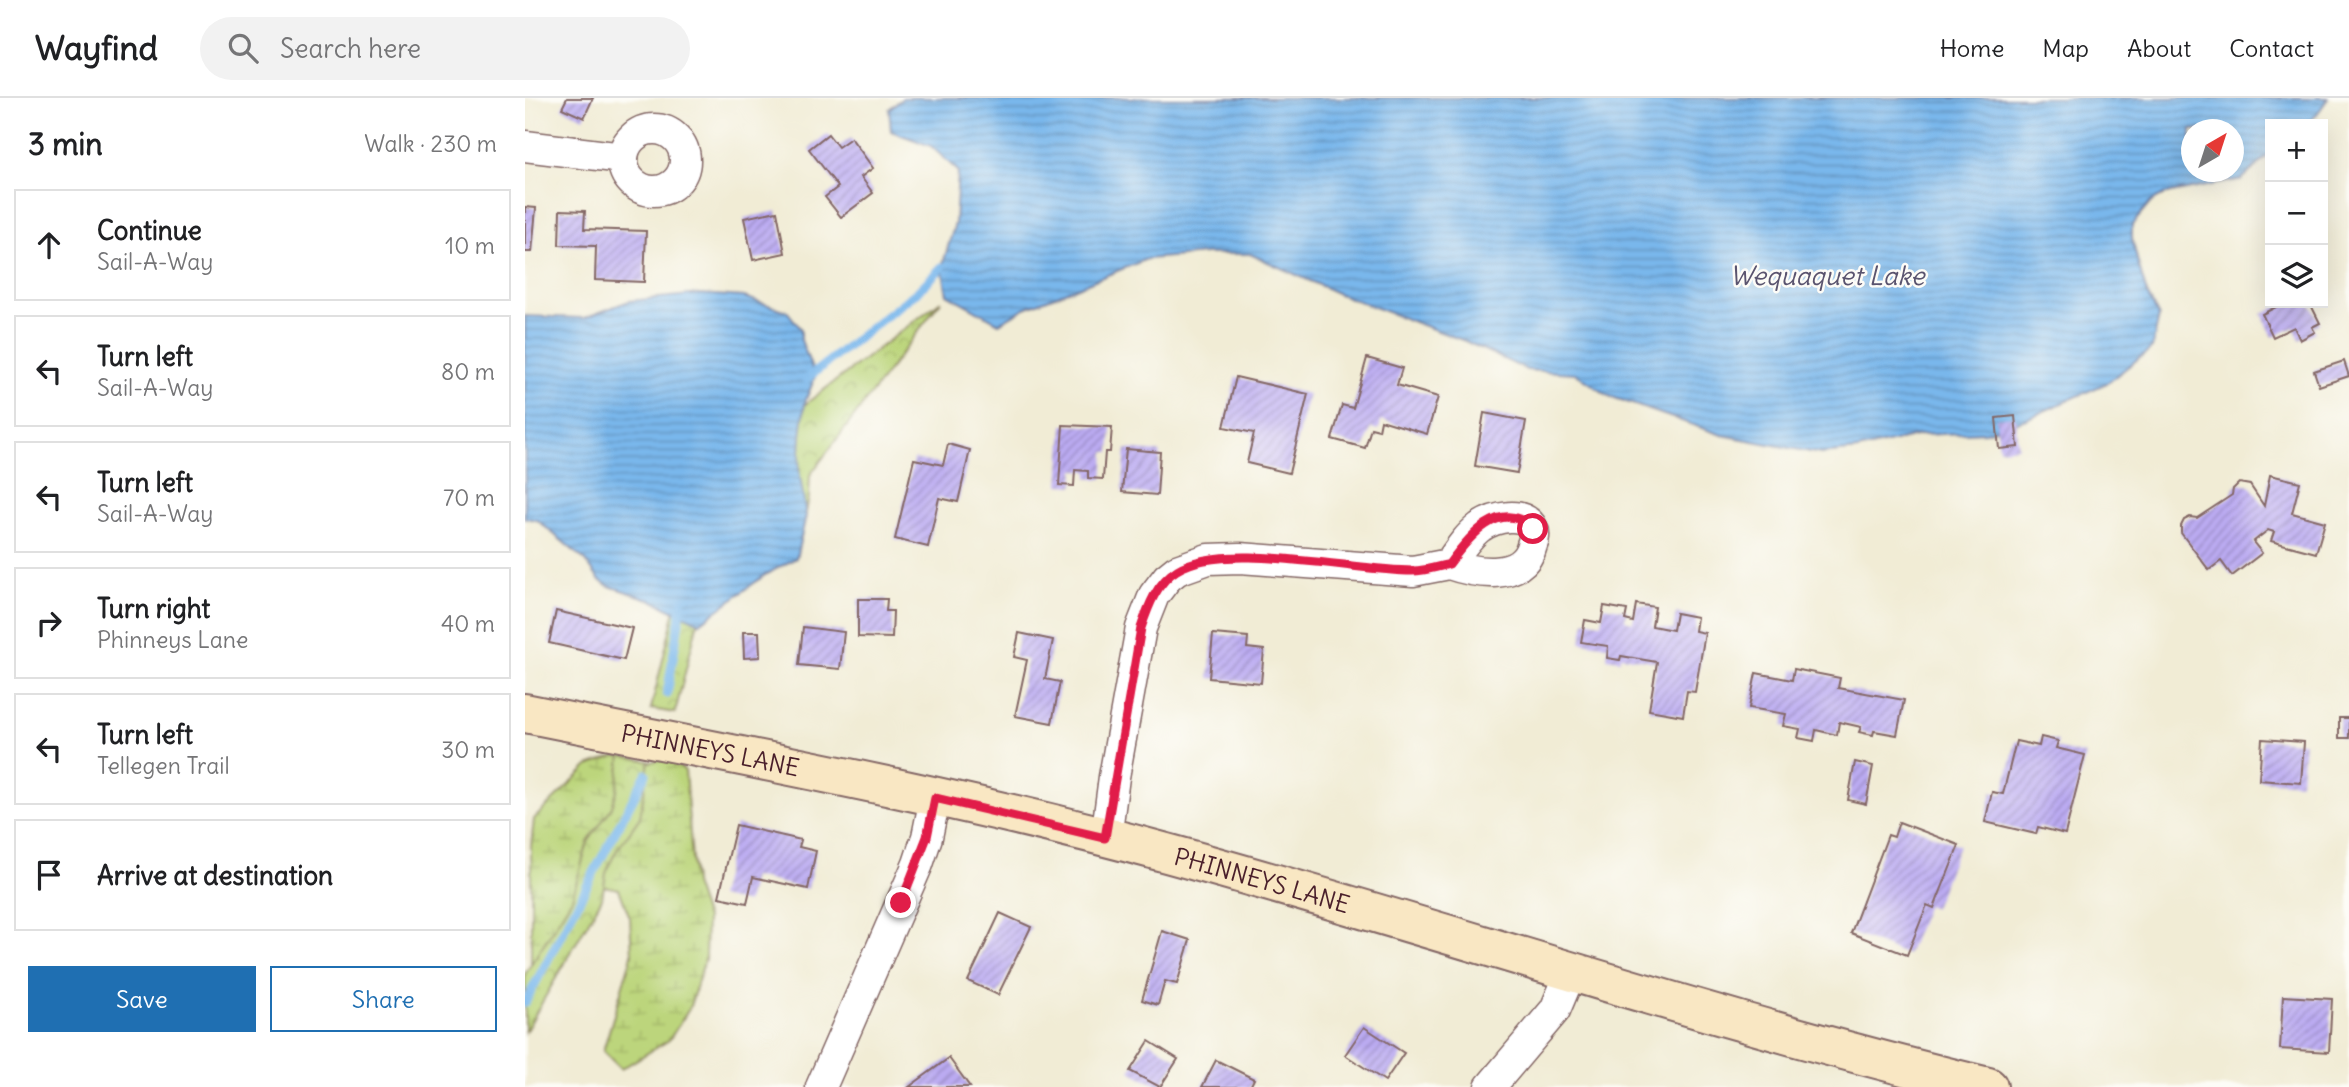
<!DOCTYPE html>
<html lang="en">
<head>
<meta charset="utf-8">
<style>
	:root { --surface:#fff; --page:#f2f2f2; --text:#202124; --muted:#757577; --line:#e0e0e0; --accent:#1f6fb2 }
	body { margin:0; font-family:Delius,sans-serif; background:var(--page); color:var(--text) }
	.controls { position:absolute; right:21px; top:21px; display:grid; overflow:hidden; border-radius:0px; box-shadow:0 7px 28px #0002 }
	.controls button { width:63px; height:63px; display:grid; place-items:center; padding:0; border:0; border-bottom:2px solid var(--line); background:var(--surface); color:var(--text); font:35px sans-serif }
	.compass { position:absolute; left:1656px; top:21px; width:63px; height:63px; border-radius:50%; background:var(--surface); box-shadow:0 7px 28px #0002; rotate:39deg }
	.stop { position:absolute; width:21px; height:21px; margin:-16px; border:5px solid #e11d48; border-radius:50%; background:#fff }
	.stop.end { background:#e11d48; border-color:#fff; box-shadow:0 2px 7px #0008 }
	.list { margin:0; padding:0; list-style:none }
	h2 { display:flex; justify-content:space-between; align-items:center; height:91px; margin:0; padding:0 28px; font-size:30px }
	h2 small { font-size:23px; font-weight:400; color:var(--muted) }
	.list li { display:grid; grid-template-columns:46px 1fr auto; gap:21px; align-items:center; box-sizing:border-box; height:112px; margin:0 14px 14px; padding:0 14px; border:2px solid var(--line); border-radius:0px }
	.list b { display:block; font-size:26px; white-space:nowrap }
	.list p { margin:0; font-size:23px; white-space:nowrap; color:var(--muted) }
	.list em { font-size:23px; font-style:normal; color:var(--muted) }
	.actions { display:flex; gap:14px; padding:21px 28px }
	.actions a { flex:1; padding:16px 0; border:2px solid var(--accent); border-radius:0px; text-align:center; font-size:24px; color:var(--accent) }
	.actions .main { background:var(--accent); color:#fff }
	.icon { flex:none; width:38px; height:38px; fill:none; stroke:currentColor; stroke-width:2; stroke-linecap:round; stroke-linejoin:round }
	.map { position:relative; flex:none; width:1824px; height:989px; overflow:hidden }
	header { display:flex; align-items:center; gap:42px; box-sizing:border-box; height:98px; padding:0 35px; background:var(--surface); border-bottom:2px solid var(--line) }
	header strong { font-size:33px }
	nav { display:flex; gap:38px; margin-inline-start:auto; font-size:24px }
	.search { width:490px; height:63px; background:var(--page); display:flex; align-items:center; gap:18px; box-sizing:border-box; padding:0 24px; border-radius:38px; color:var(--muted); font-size:26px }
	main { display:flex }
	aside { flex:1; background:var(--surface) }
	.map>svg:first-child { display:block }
	.wetland { fill:url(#wetland-marsh); stroke:#837a53; stroke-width:2 }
	.park { fill:url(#park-crowns); stroke:#837a53; stroke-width:2 }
	.water { fill:url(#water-rules); stroke:#626b8c; stroke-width:2; fill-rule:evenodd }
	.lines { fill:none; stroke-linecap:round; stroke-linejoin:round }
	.stream { stroke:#79b7ec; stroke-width:9 }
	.building { fill:url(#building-hatch) }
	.minor-casing { stroke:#846766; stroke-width:33 }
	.secondary-casing { stroke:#846766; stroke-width:42 }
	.minor { stroke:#fff; stroke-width:30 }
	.secondary { stroke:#f9e7c3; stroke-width:38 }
	.route { stroke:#e11d48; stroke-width:9 }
	.labels { text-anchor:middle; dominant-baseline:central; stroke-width:5; stroke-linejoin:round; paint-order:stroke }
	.street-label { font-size:24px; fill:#4a1f2b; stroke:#fdfcf7 }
	.water-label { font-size:26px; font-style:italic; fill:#5a546f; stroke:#fdfcf7 }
</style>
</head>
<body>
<header>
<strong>Wayfind</strong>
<div class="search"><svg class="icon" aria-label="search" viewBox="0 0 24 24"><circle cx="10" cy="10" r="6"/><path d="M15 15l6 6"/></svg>Search here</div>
<nav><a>Home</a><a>Map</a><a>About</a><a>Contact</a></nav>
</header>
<main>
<aside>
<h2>3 min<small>Walk · 230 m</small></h2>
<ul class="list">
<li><svg class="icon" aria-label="ahead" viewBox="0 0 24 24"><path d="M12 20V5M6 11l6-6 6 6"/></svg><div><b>Continue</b><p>Sail-A-Way</p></div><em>10 m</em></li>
<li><svg class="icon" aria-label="left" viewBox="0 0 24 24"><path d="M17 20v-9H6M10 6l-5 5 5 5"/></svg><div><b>Turn left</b><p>Sail-A-Way</p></div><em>80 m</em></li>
<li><svg class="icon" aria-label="left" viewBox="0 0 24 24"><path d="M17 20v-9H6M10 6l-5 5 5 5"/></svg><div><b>Turn left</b><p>Sail-A-Way</p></div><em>70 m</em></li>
<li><svg class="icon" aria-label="right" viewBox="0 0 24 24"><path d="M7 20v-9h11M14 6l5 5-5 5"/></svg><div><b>Turn right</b><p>Phinneys Lane</p></div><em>40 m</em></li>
<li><svg class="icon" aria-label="left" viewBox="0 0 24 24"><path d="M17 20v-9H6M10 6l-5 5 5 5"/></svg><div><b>Turn left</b><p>Tellegen Trail</p></div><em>30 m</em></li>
<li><svg class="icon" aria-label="arrive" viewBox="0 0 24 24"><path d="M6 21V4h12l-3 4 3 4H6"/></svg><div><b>Arrive at destination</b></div></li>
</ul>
<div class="actions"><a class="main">Save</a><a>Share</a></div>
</aside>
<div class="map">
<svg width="1824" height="989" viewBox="0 0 1824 989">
	<defs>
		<pattern id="wetland-marsh" width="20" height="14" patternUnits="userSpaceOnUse" patternTransform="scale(1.75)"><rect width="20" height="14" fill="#bcd57b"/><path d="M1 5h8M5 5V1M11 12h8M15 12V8" fill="none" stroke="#a3b66a"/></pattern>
		<pattern id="park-crowns" width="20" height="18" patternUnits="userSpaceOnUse" patternTransform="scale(1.75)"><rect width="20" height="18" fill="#bcd57b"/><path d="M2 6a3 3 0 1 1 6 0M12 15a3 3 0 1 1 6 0" fill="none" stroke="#a3b66a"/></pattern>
		<pattern id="water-rules" width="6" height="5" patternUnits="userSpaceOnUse" patternTransform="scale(1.75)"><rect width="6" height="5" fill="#79b7ec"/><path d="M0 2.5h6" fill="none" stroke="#6594bf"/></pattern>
		<pattern id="building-hatch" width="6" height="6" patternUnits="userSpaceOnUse" patternTransform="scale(1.75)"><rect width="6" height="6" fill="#bbabf2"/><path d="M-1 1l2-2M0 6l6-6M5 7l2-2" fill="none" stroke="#9a8bc4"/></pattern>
	</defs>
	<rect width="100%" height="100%" fill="#fdfcf7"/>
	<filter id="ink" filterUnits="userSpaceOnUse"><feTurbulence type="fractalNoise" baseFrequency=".0143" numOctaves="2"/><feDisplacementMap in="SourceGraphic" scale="14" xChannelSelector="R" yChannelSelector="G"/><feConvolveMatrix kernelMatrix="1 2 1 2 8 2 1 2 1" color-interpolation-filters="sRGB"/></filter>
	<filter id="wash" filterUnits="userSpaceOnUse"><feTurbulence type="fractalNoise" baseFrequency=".00686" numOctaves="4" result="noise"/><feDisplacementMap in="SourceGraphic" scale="28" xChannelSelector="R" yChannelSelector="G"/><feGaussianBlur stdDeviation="1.57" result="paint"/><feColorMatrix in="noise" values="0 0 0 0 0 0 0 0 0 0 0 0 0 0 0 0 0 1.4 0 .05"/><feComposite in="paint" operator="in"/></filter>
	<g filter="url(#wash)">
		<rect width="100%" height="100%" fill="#f1ecd5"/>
		<polygon class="wetland" points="91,658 126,664 144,659 160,673 169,786 181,821 180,861 164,911 144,942 96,971 78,953 107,857 105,820 94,791 78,788 71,798 38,869 25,888 6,883 6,748 9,721 63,668"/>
		<g class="park">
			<polygon points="416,203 285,377 284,399 280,420 247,467 172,527 150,615 126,611 150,511 254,331 283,304"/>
			<polygon points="96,658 124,663 115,719 90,755 81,775 77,800 0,934 0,876 47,800 63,744 87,709 92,692"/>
		</g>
		<g class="water">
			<path d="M378 0H1803C1782 33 1783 26 1745 26V56L1717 81 1641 96 1626 104 1607 127V141L1614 169 1622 196 1634 219 1627 250 1582 285 1501 321 1460 334 1395 337 1333 352 1296 356 1197 337 1084 298 1050 275 1002 272 940 243 814 196 725 156H680L622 161 500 210 474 225 422 196 417 169 430 125 433 73 406 48 366 33 364 11ZM1666 32H1708V74H1666Z"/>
			<polygon points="175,196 219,199 262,213 276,231 276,242 290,279 280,304 276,339 274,371 281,418 271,460 240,477 175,525 127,502 84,488 74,482 61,463 12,422 0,420 0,218 59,220 104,203"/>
		</g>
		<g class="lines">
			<g class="stream">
				<polyline points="281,281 393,193 417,169"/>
				<polyline points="142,596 157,506"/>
				<polyline points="0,905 121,676"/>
			</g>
		</g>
		<g id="blocks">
			<g class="building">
				<polygon points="42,0 68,0 59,20 37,10"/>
				<polygon points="303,36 313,49 326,40 348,70 336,79 348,95 316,119 300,99 313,89 284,51"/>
				<polygon points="0,109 11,110 7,154 0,154"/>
				<polygon points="35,112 60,113 59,131 121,133 119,184 70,182 71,148 34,147"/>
				<polygon points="252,113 260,155 228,162 219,120"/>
				<polygon points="1759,205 1785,205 1795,225 1787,229 1790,234 1775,242 1769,229 1748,239 1737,216"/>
				<polygon points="842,260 877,270 872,287 913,299 902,336 856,322 854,332 846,330 840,350 807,341 817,307 828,310"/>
				<polygon points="1819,263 1824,278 1794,288 1789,273"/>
				<polygon points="711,279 783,296 764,375 722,365 729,335 699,329"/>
				<polygon points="959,315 1001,323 992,375 950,368"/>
				<polygon points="1490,318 1493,349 1474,351 1471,320"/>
				<polygon points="538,327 587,329 585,354 580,354 578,381 563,380 563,373 550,372 549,388 534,387"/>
				<polygon points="423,346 445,352 433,404 414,400 403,449 370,441 389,361 418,367"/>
				<polygon points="601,351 635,354 632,397 597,394"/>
				<polygon points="1745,377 1775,384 1767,415 1800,424 1791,455 1746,443 1749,434 1743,432 1728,444 1737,455 1707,478 1696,463 1684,472 1656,435 1656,428 1659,422 1665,419 1672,420 1707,397 1708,391 1714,385 1725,387 1739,408"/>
				<polygon points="333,501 362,501 361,513 368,513 367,540 333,539"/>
				<polygon points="1111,506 1130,509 1127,528 1148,532 1151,515 1172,519 1170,533 1180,535 1170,594 1162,593 1158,618 1124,612 1132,564 1096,558 1095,562 1082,560 1083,548 1056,544 1060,522 1076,525 1079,508 1102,512 1100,522 1108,524"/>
				<polygon points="31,513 107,530 99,562 24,545"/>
				<polygon points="278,529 319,534 315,571 274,567"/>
				<polygon points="218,534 234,534 235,559 219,560"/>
				<polygon points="494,535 528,542 520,581 535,584 527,625 490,618 502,562 489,559"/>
				<polygon points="688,536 723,539 722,550 739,552 736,585 684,580"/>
				<polygon points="1269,571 1315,580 1313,590 1379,602 1372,637 1349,633 1348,637 1334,634 1336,629 1314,624 1312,637 1291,632 1289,643 1273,640 1275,631 1258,628 1261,616 1224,610 1231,575 1267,582"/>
				<rect x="1814" y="620" width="10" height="20"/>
				<polygon points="1516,639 1533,643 1531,650 1560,657 1540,736 1513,729 1511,736 1460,724 1467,694 1478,696 1491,643 1514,648"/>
				<polygon points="1737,641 1779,644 1776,685 1734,682"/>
				<polygon points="1330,664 1348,668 1341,706 1323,702"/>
				<polygon points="1374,724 1434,747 1409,810 1402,807 1382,857 1326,835 1363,737 1369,739"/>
				<polygon points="211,727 276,742 274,749 291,753 283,791 228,779 222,805 194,799"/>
				<polygon points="475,815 506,829 473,897 443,883"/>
				<polygon points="637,833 665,842 652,886 640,883 633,907 617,902"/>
				<polygon points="1758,898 1807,901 1804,954 1755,951"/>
				<polygon points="839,929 879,955 860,983 820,957"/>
				<polygon points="624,943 653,961 635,989 605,973"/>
				<polygon points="424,960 445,989 384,989"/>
				<polygon points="691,962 729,981 725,989 677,989"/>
			</g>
		</g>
	</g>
	<g filter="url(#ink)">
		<use href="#blocks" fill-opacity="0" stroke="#846766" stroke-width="2"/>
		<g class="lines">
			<defs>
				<g id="minor">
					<circle cx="129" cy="62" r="31"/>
					<polyline points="0,48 98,60"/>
					<path d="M581 740 589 679 616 530 629 497 642 480 652 472 683 461 715 460 888 473 924 466C933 453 942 439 955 429 969 420 999 411 1008 431 1010 435 1009 443 1007 447 998 484 950 475 924 466"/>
					<polyline points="296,989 393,766 402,739 410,700"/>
					<polyline points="965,989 1030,912 1046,874"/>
				</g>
				<g id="secondary">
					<path id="s1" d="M0 615C213 658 428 697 638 754 914 829 1184 922 1463 989"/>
				</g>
			</defs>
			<use href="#minor" class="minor-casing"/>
			<use href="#secondary" class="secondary-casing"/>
			<use href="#minor" class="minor"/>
			<use href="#secondary" class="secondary"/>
		</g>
	</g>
	<g class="lines" filter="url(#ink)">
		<path class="route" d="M376 805 402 739 410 700 580 740 616 530C623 509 632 484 652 472 698 442 830 473 887 473 899 473 912 469 924 466 943 440 976 398 1008 431"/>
	</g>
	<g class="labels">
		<g class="street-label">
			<text stroke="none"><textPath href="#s1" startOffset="189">PHINNEYS LANE</textPath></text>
			<text stroke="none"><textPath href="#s1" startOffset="756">PHINNEYS LANE</textPath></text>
		</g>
		<g class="water-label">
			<text x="1302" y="177">Wequaquet Lake</text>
		</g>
	</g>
</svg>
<div class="controls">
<button>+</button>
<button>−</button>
<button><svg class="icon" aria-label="layers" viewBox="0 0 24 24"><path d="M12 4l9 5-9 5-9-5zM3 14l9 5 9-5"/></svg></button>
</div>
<svg class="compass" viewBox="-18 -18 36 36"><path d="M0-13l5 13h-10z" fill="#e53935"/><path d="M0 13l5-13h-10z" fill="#757577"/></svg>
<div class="stop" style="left:1008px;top:431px"></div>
<div class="stop end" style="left:376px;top:805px"></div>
</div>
</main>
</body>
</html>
